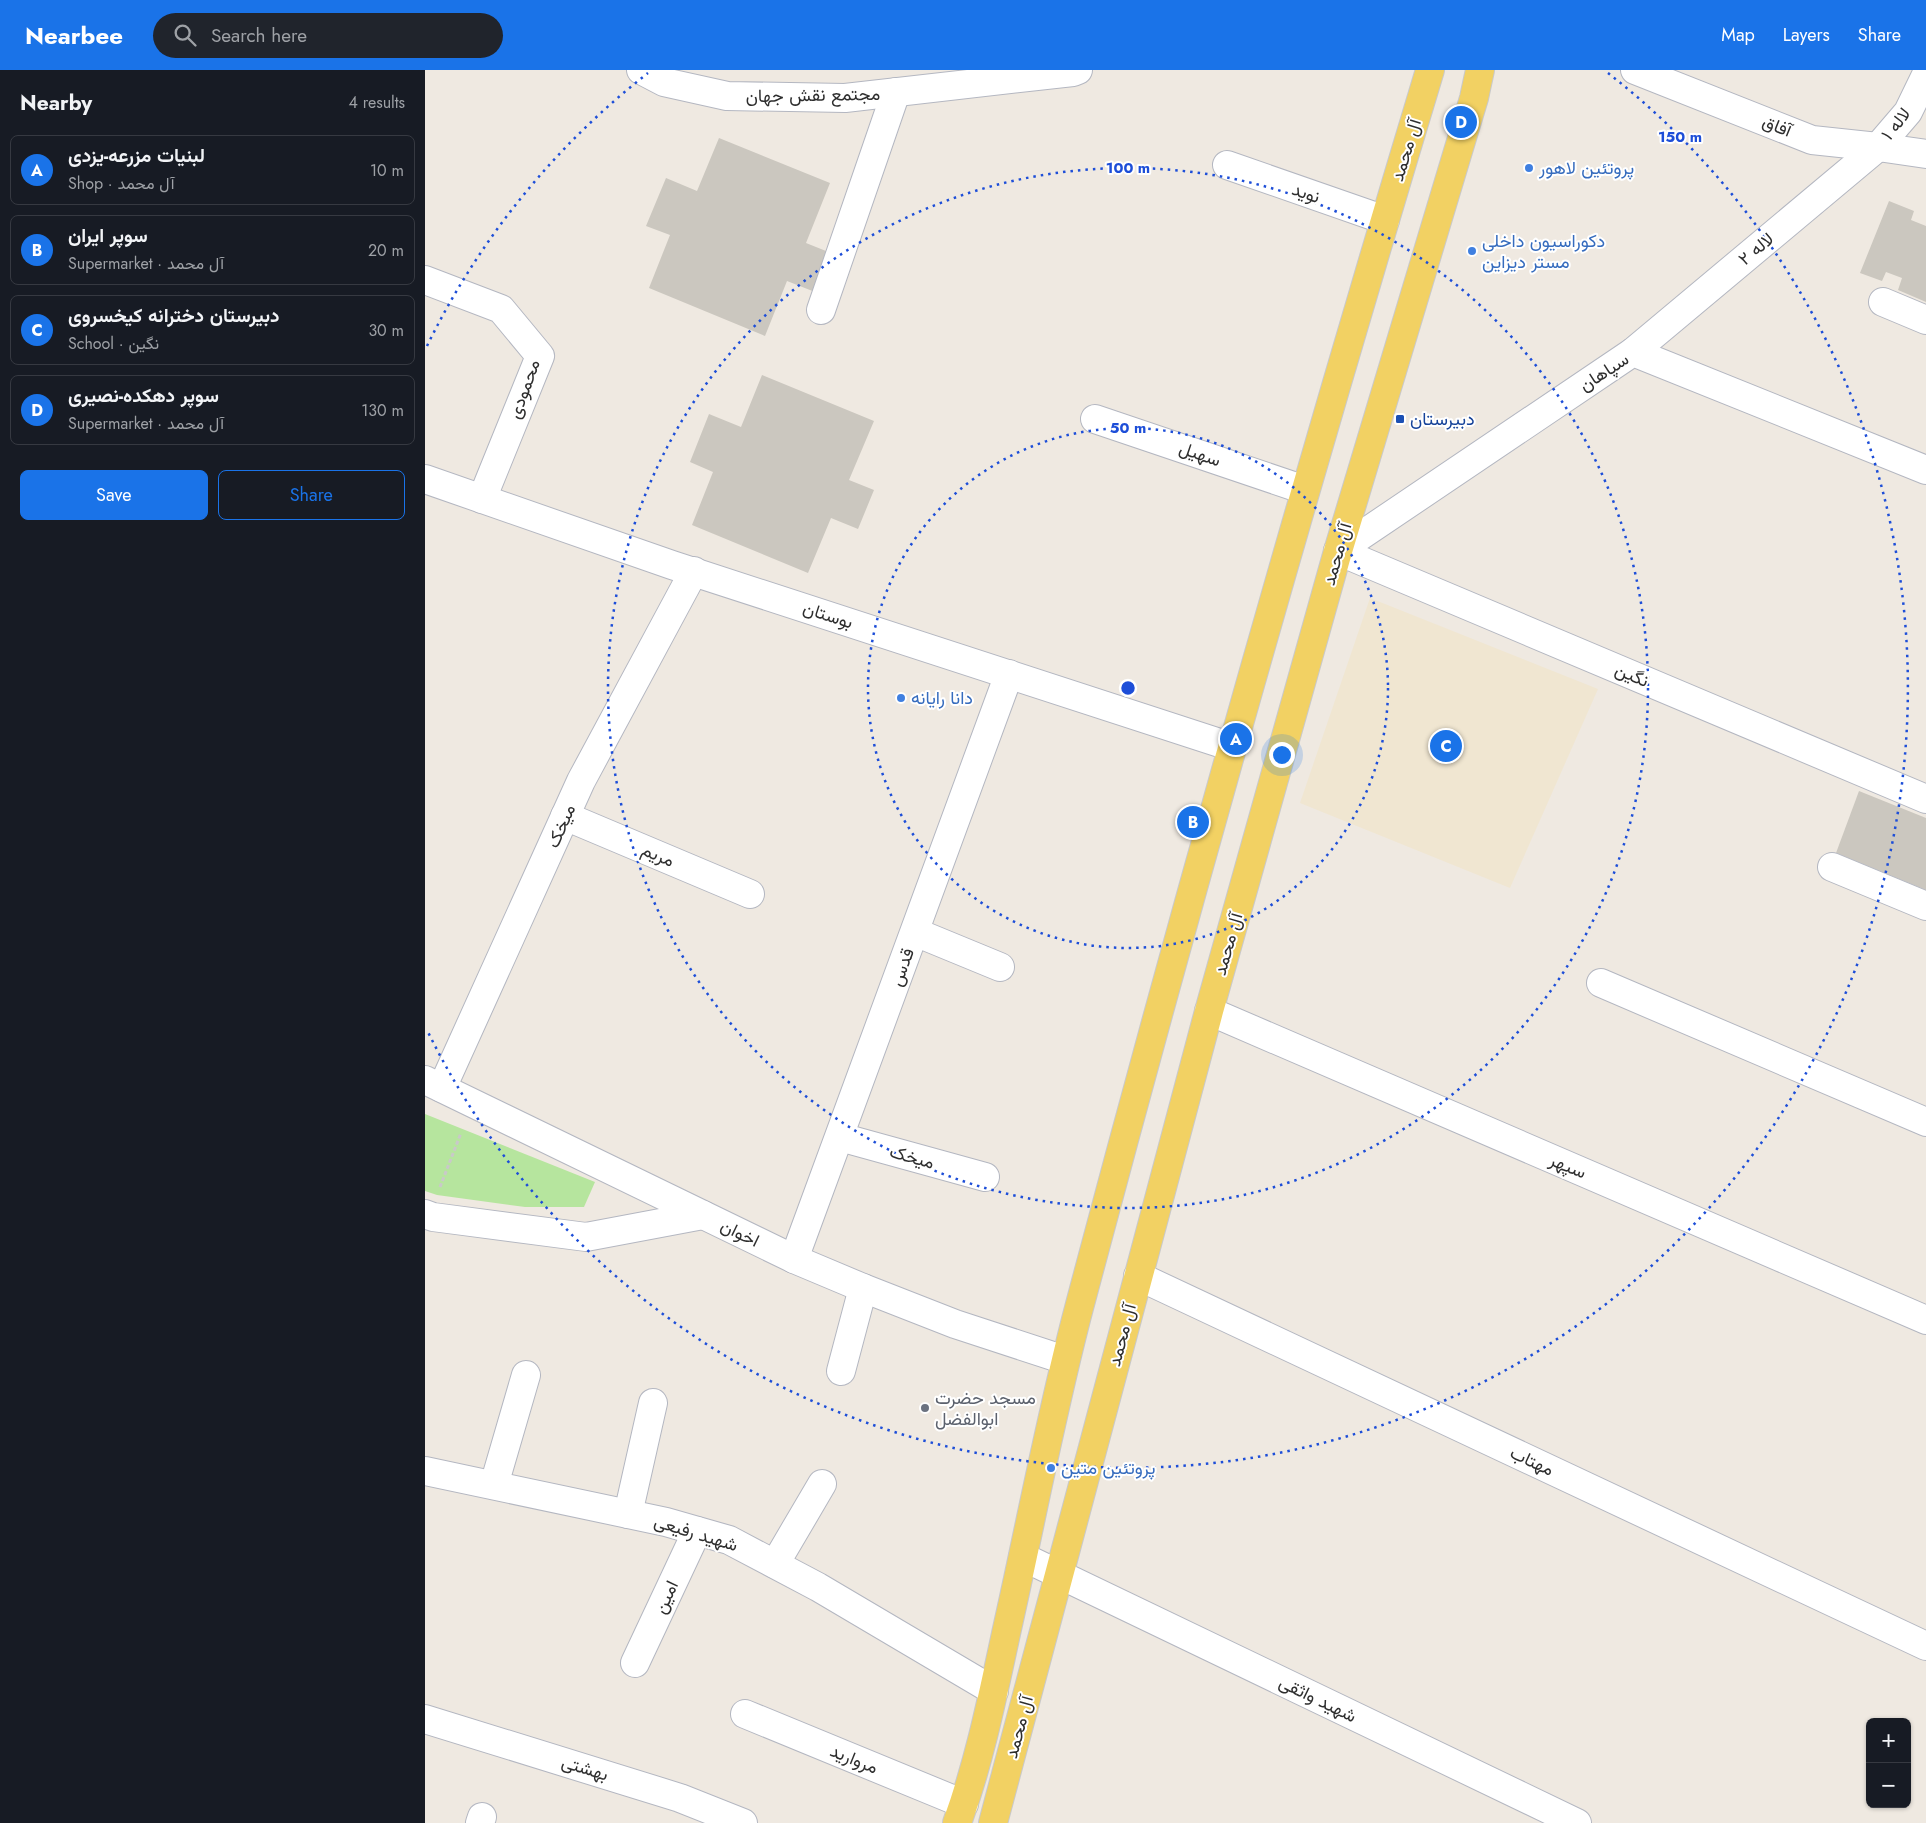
<!DOCTYPE html>
<html lang="en">
<head>
<meta charset="utf-8">
<style>
	:root { --surface:#171b24; --page:#20242c; --text:#f1f3f6; --muted:#9ea1a6; --line:#363941; --accent:#1a73e8 }
	body { margin:0; font-family:Jost,Vazirmatn,sans-serif; background:var(--page); color:var(--text) }
	.controls { position:absolute; right:15px; bottom:15px; display:grid; overflow:hidden; border-radius:8px; box-shadow:0 1px 4px #0004 }
	.controls button { width:45px; height:45px; display:grid; place-items:center; padding:0; border:0; border-bottom:1px solid var(--line); background:var(--surface); color:var(--text); font:25px sans-serif }
	.you { position:absolute; left:856px; top:684px; width:18px; height:18px; margin:-12px; border:4px solid #fff; border-radius:50%; background:#1a73e8; box-shadow:0 0 0 8px #1a73e833 }
	.badge { display:grid; place-items:center; width:32px; height:32px; border-radius:50%; background:var(--accent); color:#fff; font-size:16px; font-weight:700 }
	.pin { position:absolute; translate:-50% -50%; border:2px solid #fff; box-shadow:0 1px 5px #0006 }
	.list { margin:0; padding:0; list-style:none }
	h2 { display:flex; justify-content:space-between; align-items:center; height:65px; margin:0; padding:0 20px; font-size:21px }
	h2 small { font-size:16px; font-weight:400; color:var(--muted) }
	.list li { display:grid; grid-template-columns:32px 1fr auto; gap:15px; align-items:center; box-sizing:border-box; height:70px; margin:0 10px 10px; padding:0 10px; border:1px solid var(--line); border-radius:8px }
	.list b { display:block; font-size:19px; white-space:nowrap }
	.list p { margin:0; font-size:16px; white-space:nowrap; color:var(--muted) }
	.list em { font-size:16px; font-style:normal; color:var(--muted) }
	.actions { display:flex; gap:10px; padding:15px 20px }
	.actions a { flex:1; padding:11px 0; border:1px solid var(--accent); border-radius:8px; text-align:center; font-size:18px; color:var(--accent) }
	.actions .main { background:var(--accent); color:#fff }
	.icon { flex:none; width:28px; height:28px; fill:none; stroke:currentColor; stroke-width:2; stroke-linecap:round; stroke-linejoin:round }
	.map { position:relative; flex:none; width:1501px; height:1753px; overflow:hidden }
	header { display:flex; align-items:center; gap:30px; box-sizing:border-box; height:70px; padding:0 25px; background:var(--accent); color:#fff }
	header strong { font-size:24px }
	nav { display:flex; gap:28px; margin-inline-start:auto; font-size:18px }
	.search { width:350px; height:45px; background:var(--page); display:flex; align-items:center; gap:12px; box-sizing:border-box; padding:0 18px; border-radius:28px; color:var(--muted); font-size:19px }
	main { display:flex }
	aside { flex:1; background:var(--surface) }
	.map>svg:first-child { display:block }
	.education { fill:#f0e6d1 }
	.green { fill:#b6e59e }
	.building { fill:#cbc7bf }
	.lines { fill:none; stroke-linecap:round; stroke-linejoin:round }
	.minor-casing { stroke:#b4b7c1; stroke-width:30 }
	.major-casing { stroke:#c9c9c9; stroke-width:30 }
	.path { stroke:#c9c9c9; stroke-width:3; stroke-dasharray:4 2.5; stroke-linecap:butt }
	.minor { stroke:#fff; stroke-width:28 }
	.major { stroke:#f2d163; stroke-width:28 }
	.ring { fill:none; stroke:#1d4ed8; stroke-width:2.5; stroke-dasharray:2.5 5 }
	.shop-dot { fill:#3f7fe0; stroke:#fff; stroke-width:2 }
	.transit-dot { fill:#1a4fb4; stroke:#fff; stroke-width:2 }
	.worship-dot { fill:#6b7280; stroke:#fff; stroke-width:2 }
	.labels { text-anchor:middle; dominant-baseline:central; stroke-width:4; stroke-linejoin:round; paint-order:stroke }
	.street-label { font-size:18px; fill:#2e2e2e; stroke:#fff }
	.shop-label { font-size:18px; fill:#366cbe; stroke:#fff; text-anchor:start }
	.transit-label { font-size:18px; fill:#164399; stroke:#fff; text-anchor:start }
	.worship-label { font-size:18px; fill:#5b616d; stroke:#fff; text-anchor:start }
	.centre { fill:#1d4ed8; stroke:#fff; stroke-width:2.5 }
	.ring-label { font-size:15px; text-anchor:middle; font-weight:bold; fill:#1d4ed8; stroke:#fff; stroke-width:4; stroke-linejoin:round; paint-order:stroke }
</style>
</head>
<body>
<header>
<strong>Nearbee</strong>
<div class="search"><svg class="icon" aria-label="search" viewBox="0 0 24 24"><circle cx="10" cy="10" r="6"/><path d="M15 15l6 6"/></svg>Search here</div>
<nav><a>Map</a><a>Layers</a><a>Share</a></nav>
</header>
<main>
<aside>
<h2>Nearby<small>4 results</small></h2>
<ul class="list">
<li><span class="badge">A</span><div><b>لبنیات مزرعه-یزدی</b><p>Shop · آل محمد</p></div><em>10 m</em></li>
<li><span class="badge">B</span><div><b>سوپر ایران</b><p>Supermarket · آل محمد</p></div><em>20 m</em></li>
<li><span class="badge">C</span><div><b>دبیرستان دخترانه کیخسروی</b><p>School · نگین</p></div><em>30 m</em></li>
<li><span class="badge">D</span><div><b>سوپر دهکده-نصیری</b><p>Supermarket · آل محمد</p></div><em>130 m</em></li>
</ul>
<div class="actions"><a class="main">Save</a><a>Share</a></div>
</aside>
<div class="map">
<svg width="1501" height="1753" viewBox="0 0 1501 1753">
	<rect width="100%" height="100%" fill="#efe9e1"/>
	<polygon class="education" points="945,528 1173,619 1085,818 875,733"/>
	<polygon class="green" points="0,1044 170,1112 159,1137 100,1137 12,1125 0,1121"/>
	<g class="building">
		<polygon points="294,68 405,113 381,173 406,183 390,222 362,211 340,266 224,218 245,165 221,156 241,108 272,121"/>
		<polygon points="1464,131 1489,141 1486,150 1501,156 1501,232 1473,220 1477,208 1461,202 1457,211 1435,203"/>
		<polygon points="337,305 449,351 424,410 449,420 433,459 406,448 383,503 267,455 288,402 265,392 284,344 316,357"/>
		<polygon points="1434,721 1501,748 1501,820 1411,783"/>
	</g>
	<g class="lines">
		<defs>
			<g id="minor">
				<polyline points="216,0 239,12 302,26 420,28 648,2 653,0"/>
				<polyline points="1210,0 1387,70 1453,77 1501,84"/>
				<polyline points="802,95 960,150"/>
				<polyline points="0,210 76,239 115,286 57,429"/>
				<polyline points="1458,232 1501,250"/>
				<polyline points="396,240 471,22"/>
				<polyline points="1208,282 1453,77 1483,42 1501,5"/>
				<polyline points="670,349 880,420"/>
				<polyline points="0,409 247,495 807,677"/>
				<polyline points="913,481 1208,282 1501,400"/>
				<polyline points="913,481 1501,729"/>
				<polyline points="140,746 325,824"/>
				<polyline points="1407,797 1501,836"/>
				<polyline points="490,862 575,897"/>
				<polyline points="1176,913 1501,1052"/>
				<polyline points="784,941 1501,1250"/>
				<polyline points="0,1010 369,1189 438,1218 530,1254 640,1290"/>
				<polyline points="17,1018 156,711 269,501"/>
				<polyline points="415,1067 560,1107"/>
				<polyline points="0,1144 8,1147 161,1167 278,1145"/>
				<polyline points="369,1189 584,604"/>
				<polyline points="713,1206 1501,1576"/>
				<polyline points="416,1301 438,1218"/>
				<polyline points="0,1401 241,1452 304,1470 393,1517 569,1621"/>
				<polyline points="69,1415 101,1305"/>
				<polyline points="203,1444 228,1333"/>
				<polyline points="598,1487 1152,1753"/>
				<polyline points="350,1494 397,1414"/>
				<polyline points="210,1593 272,1461"/>
				<polyline points="320,1644 539,1734"/>
				<polyline points="0,1649 255,1728 318,1753"/>
				<polyline points="55,1753 57,1747"/>
			</g>
			<g id="major">
				<path d="M532 1753C555 1690 568 1624 582 1559 606 1452 626 1344 654 1238 764 823 881 411 1005 0"/>
				<polyline points="568,1753 784,941 913,481 1049,28 1055,0"/>
			</g>
		</defs>
		<use href="#minor" class="minor-casing"/>
		<use href="#major" class="major-casing"/>
		<polyline class="path" points="15,1117 36,1063"/>
		<use href="#minor" class="minor"/>
		<use href="#major" class="major"/>
	</g>
	<g class="ring">
		<circle cx="703" cy="618" r="260"/>
		<circle cx="703" cy="618" r="520"/>
		<path d="M2 276A780 780 0 0 1 223 3M1183 3A780 780 0 1 1 2 960"/>
	</g>
	<g class="shop-dot">
		<circle cx="1104" cy="98" r="5"/>
		<circle cx="1047" cy="181" r="5"/>
		<circle cx="476" cy="628" r="5"/>
		<circle cx="626" cy="1398" r="5"/>
	</g>
	<rect class="transit-dot" x="970" y="344" width="10" height="10" rx="2.5"/>
	<circle class="worship-dot" cx="500" cy="1338" r="5"/>
	<g class="labels">
		<g class="street-label">
			<text transform="translate(388 25) rotate(-1)">مجتمع نقش جهان</text>
			<text transform="translate(1471 54) rotate(-52)">لاله ۱</text>
			<text transform="translate(1352 56) rotate(22)">آفاق</text>
			<text transform="translate(981 80) rotate(-73)">آل محمد</text>
			<text transform="translate(881 123) rotate(19)">نوید</text>
			<text transform="translate(1331 179) rotate(-40)">لاله ۲</text>
			<text transform="translate(1179 302) rotate(-33)">سپاهان</text>
			<text transform="translate(99 319) rotate(-70)">محمودی</text>
			<text transform="translate(775 384) rotate(19)">سهیل</text>
			<text transform="translate(912 484) rotate(-74)">آل محمد</text>
			<text transform="translate(403 545) rotate(18)">بوستان</text>
			<text transform="translate(1207 605) rotate(23)">نگین</text>
			<text transform="translate(136 756) rotate(-66)">میخک</text>
			<text transform="translate(233 785) rotate(23)">مریم</text>
			<text transform="translate(803 874) rotate(-74)">آل محمد</text>
			<text transform="translate(477 897) rotate(-70)">قدس</text>
			<text transform="translate(487 1087) rotate(16)">میخک</text>
			<text transform="translate(1143 1096) rotate(23)">سپهر</text>
			<text transform="translate(315 1163) rotate(26)">اخوان</text>
			<text transform="translate(697 1265) rotate(-75)">آل محمد</text>
			<text transform="translate(1107 1391) rotate(25)">مهتاب</text>
			<text transform="translate(271 1463) rotate(17)">شهید رفیعی</text>
			<text transform="translate(241 1527) rotate(-65)">امین</text>
			<text transform="translate(893 1629) rotate(26)">شهید واثقی</text>
			<text transform="translate(594 1657) rotate(-75)">آل محمد</text>
			<text transform="translate(429 1689) rotate(22)">مروارید</text>
			<text transform="translate(160 1698) rotate(17)">بهشتی</text>
		</g>
		<g class="shop-label">
			<text x="1114" y="98">پروتئین لاهور</text>
			<text x="1057" y="171">دکوراسیون داخلی<tspan x="1057" dy="21">مستر دیزاین</tspan></text>
			<text x="486" y="628">دانا رایانه</text>
			<text x="636" y="1398">پروتئین متین</text>
		</g>
		<g class="transit-label">
			<text x="985" y="349">دبیرستان</text>
		</g>
		<g class="worship-label">
			<text x="510" y="1328">مسجد حضرت<tspan x="510" dy="21">ابوالفضل</tspan></text>
		</g>
	</g>
	<circle cx="703" cy="618" r="8" class="centre"/>
	<g class="ring-label">
		<text x="1255" y="72">150 m</text>
		<text x="703" y="103">100 m</text>
		<text x="703" y="363">50 m</text>
	</g>
</svg>
<div class="controls">
<button>+</button>
<button>−</button>
</div>
<div class="you"></div>
<div class="pin badge" style="left:811px;top:669px">A</div>
<div class="pin badge" style="left:768px;top:752px">B</div>
<div class="pin badge" style="left:1021px;top:676px">C</div>
<div class="pin badge" style="left:1036px;top:52px">D</div>
</div>
</main>
</body>
</html>
